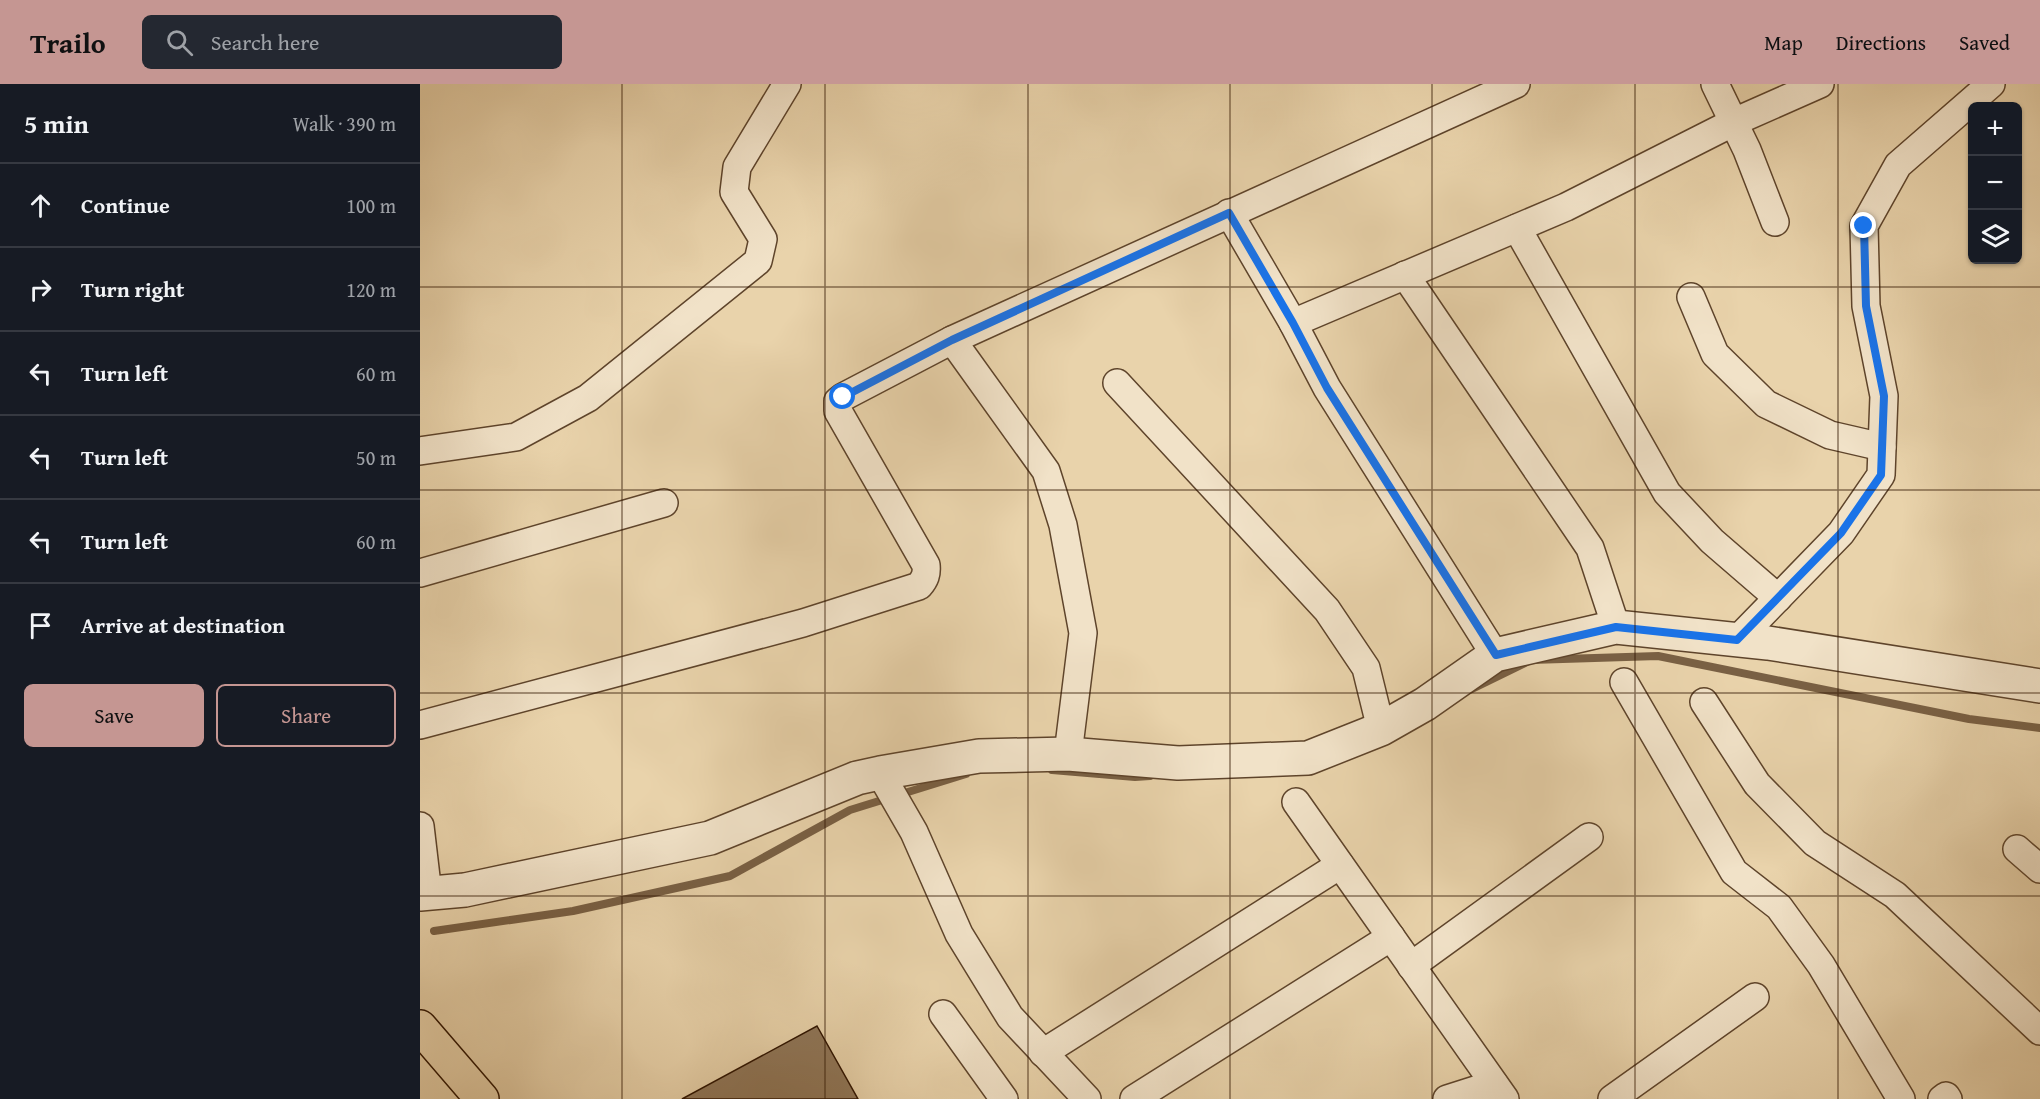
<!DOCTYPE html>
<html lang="en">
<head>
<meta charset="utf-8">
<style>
	:root { --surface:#171b24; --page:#242831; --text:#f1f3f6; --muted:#9ea1a6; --line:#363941; --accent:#c59692 }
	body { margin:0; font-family:"Gentium Book Plus",serif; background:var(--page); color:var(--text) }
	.controls { position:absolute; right:18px; top:18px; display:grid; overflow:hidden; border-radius:9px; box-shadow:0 2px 4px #0004 }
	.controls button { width:54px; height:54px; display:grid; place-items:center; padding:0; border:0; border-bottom:2px solid var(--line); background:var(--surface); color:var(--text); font:30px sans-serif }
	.stop { position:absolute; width:18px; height:18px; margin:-14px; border:4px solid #1a73e8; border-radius:50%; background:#fff }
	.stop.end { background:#1a73e8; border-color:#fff; box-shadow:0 2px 6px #0008 }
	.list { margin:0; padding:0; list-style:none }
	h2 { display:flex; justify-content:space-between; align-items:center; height:78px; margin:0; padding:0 24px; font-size:26px }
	h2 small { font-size:20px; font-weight:400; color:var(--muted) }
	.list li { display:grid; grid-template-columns:39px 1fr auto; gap:18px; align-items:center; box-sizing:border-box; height:84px; padding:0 24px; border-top:2px solid var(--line) }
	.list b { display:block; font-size:22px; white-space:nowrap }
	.list em { font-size:20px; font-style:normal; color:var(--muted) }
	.actions { display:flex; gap:12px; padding:18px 24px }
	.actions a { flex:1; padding:14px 0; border:2px solid var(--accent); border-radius:9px; text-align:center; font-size:21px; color:var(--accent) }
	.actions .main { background:var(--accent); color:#111 }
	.icon { flex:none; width:33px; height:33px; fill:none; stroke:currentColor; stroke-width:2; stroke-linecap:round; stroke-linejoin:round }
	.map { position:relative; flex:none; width:1620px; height:1015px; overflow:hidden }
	header { display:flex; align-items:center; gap:36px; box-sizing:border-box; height:84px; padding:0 30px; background:var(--accent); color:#111 }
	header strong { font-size:28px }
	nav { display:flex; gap:33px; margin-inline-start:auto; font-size:21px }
	.search { width:420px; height:54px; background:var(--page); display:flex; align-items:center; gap:15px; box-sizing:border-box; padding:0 21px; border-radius:9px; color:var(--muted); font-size:22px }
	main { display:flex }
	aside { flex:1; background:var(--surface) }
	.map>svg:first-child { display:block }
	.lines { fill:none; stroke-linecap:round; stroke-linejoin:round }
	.stream { stroke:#796044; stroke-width:8 }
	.building { fill:#907759; stroke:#2f1400; stroke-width:1.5 }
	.minor-casing { stroke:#5e442b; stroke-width:30 }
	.tertiary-casing { stroke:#5e442b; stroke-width:36 }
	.trunk-casing { stroke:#2f1400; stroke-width:36 }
	.minor { stroke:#f1e2c8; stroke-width:27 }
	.tertiary { stroke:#f1e2c8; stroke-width:33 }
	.trunk { stroke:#e9d3ab; stroke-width:33 }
	.route { stroke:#1a73e8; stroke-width:8 }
	.grid { fill:none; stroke:#2f1400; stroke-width:1.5; stroke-opacity:0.55 }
</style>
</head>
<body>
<header>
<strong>Trailo</strong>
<div class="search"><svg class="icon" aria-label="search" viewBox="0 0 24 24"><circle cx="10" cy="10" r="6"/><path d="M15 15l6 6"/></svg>Search here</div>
<nav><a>Map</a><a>Directions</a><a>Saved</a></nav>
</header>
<main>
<aside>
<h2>5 min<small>Walk · 390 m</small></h2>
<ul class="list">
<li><svg class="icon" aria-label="ahead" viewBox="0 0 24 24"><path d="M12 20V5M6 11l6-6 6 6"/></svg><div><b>Continue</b></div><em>100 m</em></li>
<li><svg class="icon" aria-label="right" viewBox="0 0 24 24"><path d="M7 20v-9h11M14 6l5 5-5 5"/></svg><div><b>Turn right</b></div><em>120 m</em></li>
<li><svg class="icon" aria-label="left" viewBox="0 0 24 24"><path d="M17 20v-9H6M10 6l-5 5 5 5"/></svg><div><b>Turn left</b></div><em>60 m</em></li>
<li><svg class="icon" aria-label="left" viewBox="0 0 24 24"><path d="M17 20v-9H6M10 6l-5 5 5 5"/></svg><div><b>Turn left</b></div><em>50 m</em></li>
<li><svg class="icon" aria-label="left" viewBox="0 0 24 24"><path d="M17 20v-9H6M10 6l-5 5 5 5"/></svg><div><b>Turn left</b></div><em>60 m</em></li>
<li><svg class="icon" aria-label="arrive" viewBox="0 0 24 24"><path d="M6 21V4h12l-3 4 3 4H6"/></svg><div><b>Arrive at destination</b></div></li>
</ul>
<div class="actions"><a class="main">Save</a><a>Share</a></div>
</aside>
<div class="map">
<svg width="1620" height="1015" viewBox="0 0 1620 1015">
	<rect width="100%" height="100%" fill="#e9d3ab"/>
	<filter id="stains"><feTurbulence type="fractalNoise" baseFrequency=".00333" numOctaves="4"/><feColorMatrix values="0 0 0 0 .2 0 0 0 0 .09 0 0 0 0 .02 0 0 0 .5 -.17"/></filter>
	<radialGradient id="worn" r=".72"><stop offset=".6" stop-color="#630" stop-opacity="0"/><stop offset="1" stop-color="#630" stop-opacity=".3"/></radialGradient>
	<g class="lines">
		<g class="stream">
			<polyline points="1052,605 1111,576 1238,572 1549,635 1620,644"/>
			<polyline points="632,686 715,693 730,692"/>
			<polyline points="14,847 153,827 310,792 430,726 546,690"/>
		</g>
	</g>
	<polygon class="building" points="397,942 438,1015 262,1015"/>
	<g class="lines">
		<defs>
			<g id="minor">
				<polyline points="1295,0 1327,66 1355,138"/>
				<polyline points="809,129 873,239 907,304 1075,571"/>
				<polyline points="1097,144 1247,409 1292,457 1358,514"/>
				<polyline points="985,191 1170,464 1196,543"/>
				<polyline points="1271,213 1295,270 1346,320 1410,351 1462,363"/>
				<polyline points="873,239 1146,123 1314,38 1400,0"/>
				<polyline points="532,256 626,387 643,441 663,549 648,670"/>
				<polyline points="697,299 907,526 946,584 961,645"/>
				<polyline points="0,367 96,353 168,314 338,177 343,155 314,108 317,83 367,0"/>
				<polyline points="0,489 244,419"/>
				<polyline points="1317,556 1421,449 1461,391 1464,312 1446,222 1444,142 1478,81 1571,0"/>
				<polyline points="1204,598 1314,788 1359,823 1401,881 1481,1015"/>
				<polyline points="1284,618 1337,700 1395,759 1475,811 1620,947"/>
				<path d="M0 641 383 539 499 502C505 495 507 490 506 481L418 327V317L423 313 532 256 1096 0"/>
				<polyline points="460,689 494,748 539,850 590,933 667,1015"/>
				<polyline points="876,718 1085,1015"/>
				<polyline points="0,742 8,810"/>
				<polyline points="1597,765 1620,785"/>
				<polyline points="991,882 1169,753"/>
				<polyline points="523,930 584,1015"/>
				<polyline points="623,969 920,781"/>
				<polyline points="714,1015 971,853"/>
				<polyline points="1027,1015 1074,1000"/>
				<polyline points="1192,1015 1335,913"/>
				<polyline points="1522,1015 1526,1012 1528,1015"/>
			</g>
			<polyline id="tertiary" points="0,810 45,806 290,754 437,694 460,689 559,672 648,670 758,679 888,674 961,645 1005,620 1075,571 1196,543 1348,559 1620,602"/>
			<polyline id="trunk" points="0,943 62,1015"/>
		</defs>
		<use href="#minor" class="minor-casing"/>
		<use href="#tertiary" class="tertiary-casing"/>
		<use href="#trunk" class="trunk-casing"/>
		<use href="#minor" class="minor"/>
		<use href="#tertiary" class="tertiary"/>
		<use href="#trunk" class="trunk"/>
	</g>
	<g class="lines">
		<polyline class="route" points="423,313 532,256 809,129 873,239 907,304 1076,571 1196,543 1317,556 1421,449 1461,391 1464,312 1446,222 1444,142"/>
	</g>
	<path class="grid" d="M202 0V1015M405 0V1015M608 0V1015M810 0V1015M1012 0V1015M1215 0V1015M1418 0V1015M0 203H1620M0 406H1620M0 609H1620M0 812H1620"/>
	<rect width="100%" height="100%" filter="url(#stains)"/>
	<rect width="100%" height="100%" fill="url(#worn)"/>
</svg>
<div class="controls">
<button>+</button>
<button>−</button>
<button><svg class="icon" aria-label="layers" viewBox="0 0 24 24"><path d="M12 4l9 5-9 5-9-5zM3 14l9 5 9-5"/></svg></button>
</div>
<div class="stop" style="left:423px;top:313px"></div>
<div class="stop end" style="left:1444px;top:142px"></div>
</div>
</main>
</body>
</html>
